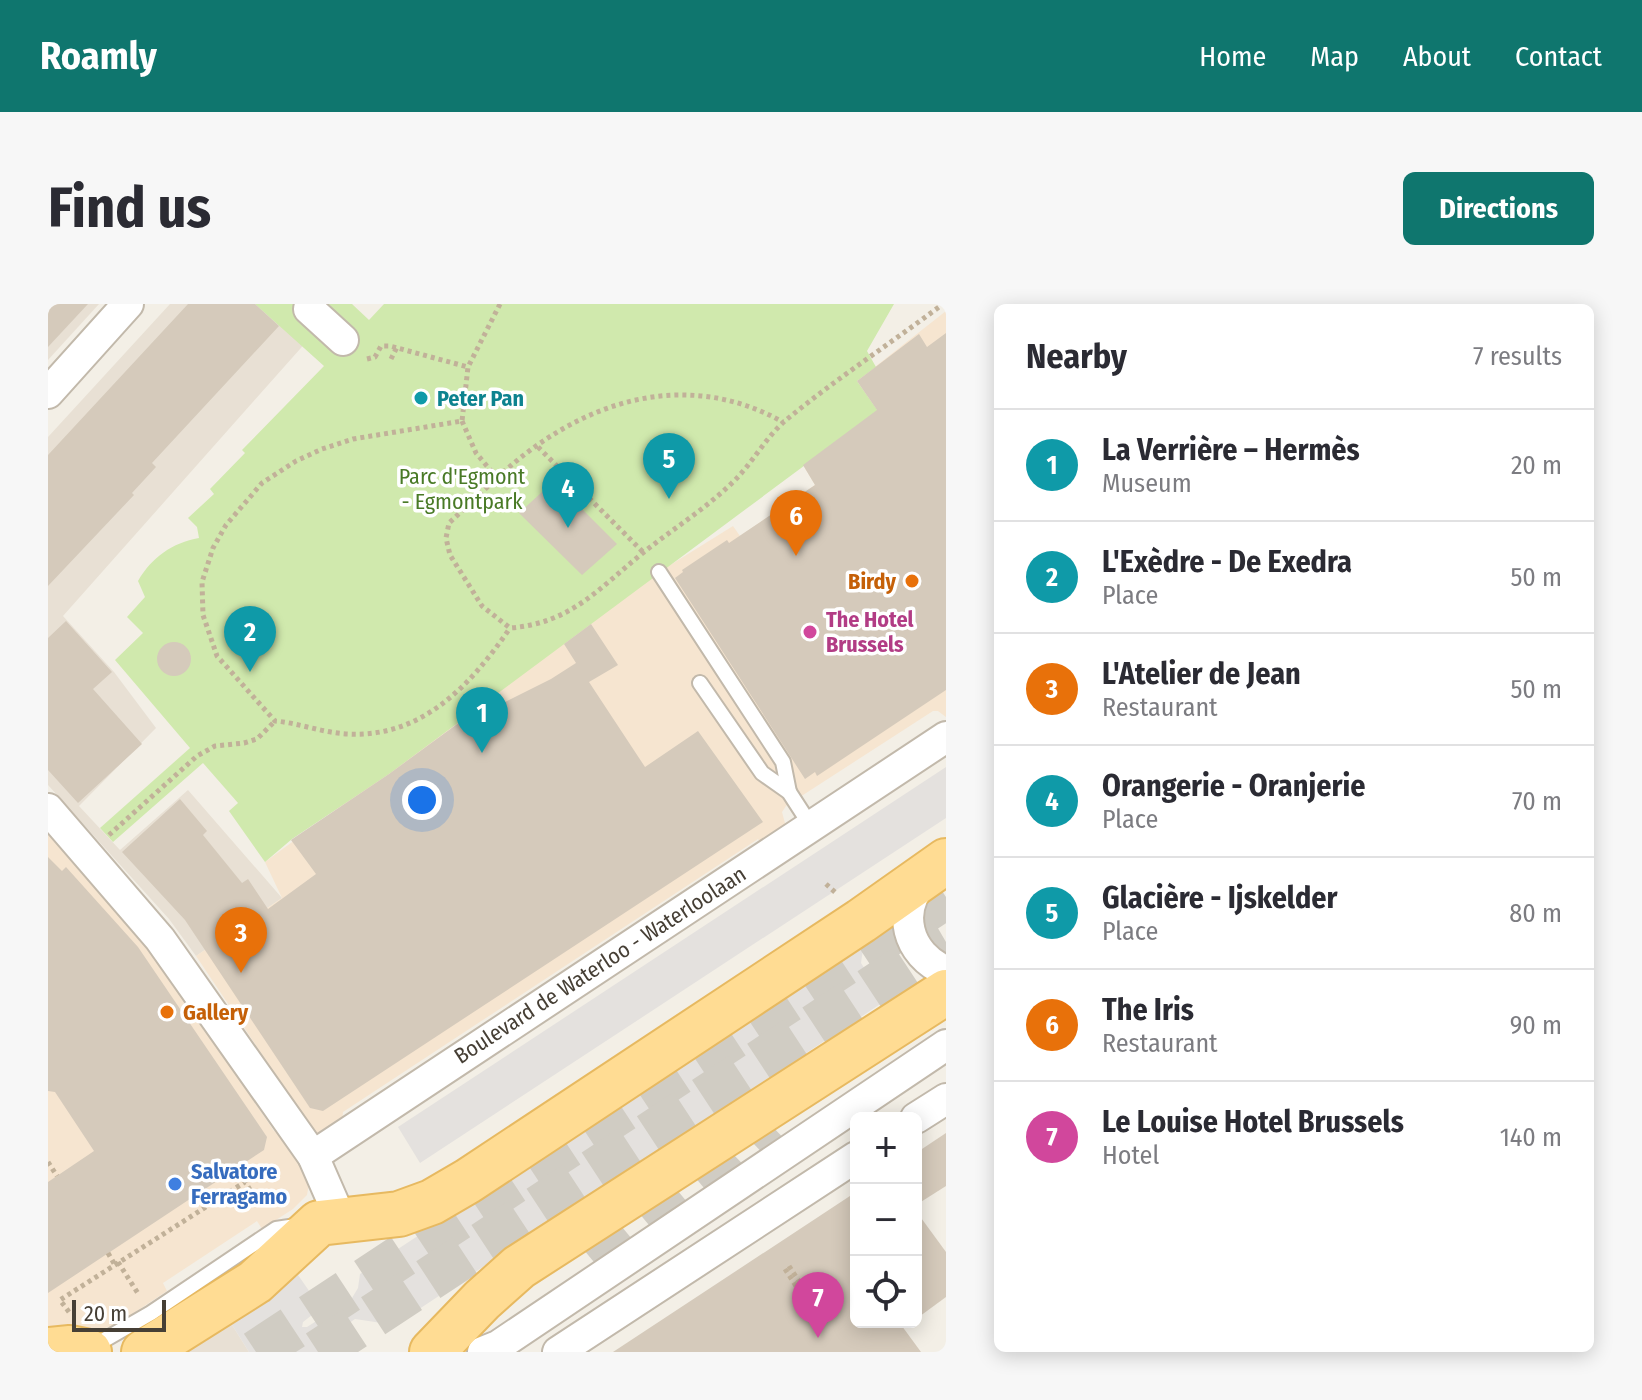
<!DOCTYPE html>
<html lang="en">
<head>
<meta charset="utf-8">
<style>
	:root { --surface:#fff; --page:#f7f7f7; --text:#2b2b33; --muted:#7c7c81; --line:#e1e1e2; --accent:#0f766e }
	body { margin:0; font-family:"Fira Sans Condensed",sans-serif; background:var(--page); color:var(--text) }
	.controls { position:absolute; right:24px; bottom:24px; display:grid; overflow:hidden; border-radius:12px; box-shadow:0 4px 20px #0003 }
	.controls button { width:72px; height:72px; display:grid; place-items:center; padding:0; border:0; border-bottom:2px solid var(--line); background:var(--surface); color:var(--text); font:40px sans-serif }
	.scale { position:absolute; left:24px; bottom:20px; width:94px; box-sizing:border-box; padding-left:8px; border:4px solid #463f35; border-top:0; font-size:22px; line-height:28px; white-space:nowrap; color:#463f35; -webkit-text-stroke:6px #fff; paint-order:stroke }
	.you { position:absolute; left:374px; top:496px; width:28px; height:28px; margin:-20px; border:6px solid #fff; border-radius:50%; background:#1a73e8; box-shadow:0 0 0 12px #1a73e833 }
	.badge { display:grid; place-items:center; width:52px; height:52px; border-radius:50%; background:var(--accent); color:#fff; font-size:26px; font-weight:700 }
	.pin { position:absolute; translate:-50% -66px; filter:drop-shadow(0 2px 4px #0008) }
	.pin::after { content:''; position:absolute; top:42px; width:28px; height:24px; background:inherit; clip-path:polygon(0 0,100% 0,50% 100%) }
	.list { margin:0; padding:0; list-style:none }
	h2 { display:flex; justify-content:space-between; align-items:center; height:104px; margin:0; padding:0 32px; font-size:34px }
	h2 small { font-size:26px; font-weight:400; color:var(--muted) }
	.list li { display:grid; grid-template-columns:52px 1fr auto; gap:24px; align-items:center; box-sizing:border-box; height:112px; padding:0 32px; border-top:2px solid var(--line) }
	.list b { display:block; font-size:30px; white-space:nowrap }
	.list p { margin:0; font-size:26px; white-space:nowrap; color:var(--muted) }
	.list em { font-size:26px; font-style:normal; color:var(--muted) }
	.icon { flex:none; width:44px; height:44px; fill:none; stroke:currentColor; stroke-width:2; stroke-linecap:round; stroke-linejoin:round }
	.map { position:relative; flex:none; width:898px; height:1048px; overflow:hidden; border-radius:12px }
	header { display:flex; align-items:center; gap:48px; box-sizing:border-box; height:112px; padding:0 40px; background:var(--accent); color:#fff }
	header strong { font-size:38px }
	nav { display:flex; gap:44px; margin-inline-start:auto; font-size:28px }
	.intro { display:flex; align-items:center; justify-content:space-between; box-sizing:border-box; height:192px; padding:0 48px }
	h1 { margin:0; font-size:56px }
	.button { padding:20px 36px; border-radius:12px; background:var(--accent); color:#fff; font-size:28px; font-weight:700 }
	main { display:flex; gap:48px; padding:0 48px }
	aside { flex:1; background:var(--surface); border-radius:12px; box-shadow:0 4px 20px #0003 }
	.map>svg:first-child { display:block }
	.residential { fill:#e8e0d4 }
	.commercial { fill:#f6e5d0 }
	.green { fill:#d0e9ad }
	.parking { fill:#e4e1de }
	.building { fill:#d5cabb }
	.lines { fill:none; stroke-linecap:round; stroke-linejoin:round }
	.highway-tunnel { stroke:#d0ccc3; stroke-width:44; stroke-dasharray:44 22; stroke-linecap:butt }
	.lane-casing { stroke:#c2b9ab; stroke-width:18 }
	.street-casing { stroke:#c2b9ab; stroke-width:34 }
	.primary-casing { stroke:#e7b960; stroke-width:48 }
	.path { stroke:#c1b199; stroke-width:5; stroke-dasharray:4 4; stroke-linecap:butt }
	.lane { stroke:#fff; stroke-width:14 }
	.street { stroke:#fff; stroke-width:30 }
	.primary { stroke:#ffdc93; stroke-width:44 }
	.culture-dot { fill:#0f9aa8; stroke:#fff; stroke-width:3 }
	.food-dot { fill:#e8710a; stroke:#fff; stroke-width:3 }
	.hotel-dot { fill:#d1479c; stroke:#fff; stroke-width:3 }
	.shop-dot { fill:#3f7fe0; stroke:#fff; stroke-width:3 }
	.labels { text-anchor:middle; dominant-baseline:central; stroke-width:7; stroke-linejoin:round; paint-order:stroke }
	.culture-label { font-size:22px; font-weight:bold; fill:#0d838f; stroke:#fff; text-anchor:start }
	.park-label { font-size:22px; fill:#497a26; stroke:#fff }
	.food-label { font-size:22px; font-weight:bold; fill:#c56008; stroke:#fff; text-anchor:end }
	.hotel-label { font-size:22px; font-weight:bold; fill:#b23c85; stroke:#fff; text-anchor:start }
	.street-label { font-size:22px; fill:#463f35; stroke:#fff }
	.shop-label { font-size:22px; font-weight:bold; fill:#366cbe; stroke:#fff; text-anchor:start }
</style>
</head>
<body>
<header>
<strong>Roamly</strong>
<nav><a>Home</a><a>Map</a><a>About</a><a>Contact</a></nav>
</header>
<div class="intro"><h1>Find us</h1><a class="button">Directions</a></div>
<main>
<div class="map">
<svg width="898" height="1048" viewBox="0 0 898 1048">
	<rect width="100%" height="100%" fill="#f3efe6"/>
	<g class="residential">
		<polygon points="0,0 51,0 0,56"/>
		<polygon points="122,0 292,0 15,312 66,368 108,424 31,502 72,546 140,486 234,594 148,652 121,615 0,481 0,133"/>
		<polygon points="181,1016 201,1048 116,1048"/>
	</g>
	<g class="commercial">
		<polygon points="898,7 898,413 890,407 885,407 738,502 734,508 738,523 715,542 710,535 295,808 294,819 271,831 265,830 249,820 252,807 148,652 234,594 217,558 611,268 685,222 692,232 767,181 755,161 830,107 809,77"/>
		<polygon points="0,529 98,636 226,827 235,829 262,875 259,891 245,905 214,925 209,917 115,979 119,987 80,1013 65,1022 46,1027 0,1025"/>
	</g>
	<path class="green" d="M207 0H304L321 16 336 0H846L819 47 828 63 809 77 830 107 341 470 244 535 217 558 181 507 190 499 155 459 65 538 52 524 142 444 67 356 95 329 79 313 97 293 90 277C104 253 124 239 151 234L149 223 140 214 166 190 162 185 197 149 194 146 276 62Z"/>
	<g class="parking">
		<polygon points="898,463 898,514 372,859 350,823"/>
		<polygon points="816,638 813,659 830,685 849,689 347,1021 307,1015 268,1042 268,1045 274,1046 291,1034 300,1048 201,1048 181,1016 250,971 273,1004 255,1018 254,1023 259,1023 304,994 310,984 312,970"/>
	</g>
	<g class="building">
		<polygon points="0,0 40,0 0,43"/>
		<polygon points="140,0 207,0 231,22 104,159 108,163 84,189 86,191 0,282 0,151"/>
		<polygon points="898,29 898,386 769,472 767,468 757,475 627,274 635,268 634,266 679,236 681,239 767,181 755,161 829,106 809,77 871,30 879,43"/>
		<polygon points="506,177 569,240 534,271 471,209"/>
		<polygon points="18,317 64,368 45,385 94,440 30,499 0,466 0,334"/>
		<polygon points="543,320 570,361 541,378 597,463 650,427 715,518 275,807 262,804 137,616 74,548 132,495 159,527 155,531 194,579 200,575 220,605 268,570 243,536 341,470 442,396 447,403 503,375 528,359 516,340"/>
		<circle cx="126" cy="355" r="17"/>
		<polygon points="0,553 14,567 18,563 90,643 219,833 216,846 0,989 0,878 46,847 7,788 0,787"/>
		<polygon points="898,829 898,882 868,901 868,849"/>
		<polygon points="808,888 808,1018 851,1018 873,1048 565,1048"/>
		<polygon points="868,907 898,948 898,993 868,1015"/>
	</g>
	<g class="lines">
		<g class="highway-tunnel">
			<polyline points="550,963 661,871 718,816"/>
			<polyline points="208,1048 898,593"/>
			<polyline points="270,1048 862,659 898,638"/>
		</g>
		<defs>
			<g id="lane">
				<polyline points="611,268 735,458 741,488"/>
				<polyline points="652,379 714,469 741,488 763,522"/>
				<polyline points="44,1043 103,1009 228,925 248,922"/>
			</g>
			<g id="street">
				<polyline points="261,5 295,36"/>
				<polyline points="0,89 80,0"/>
				<polyline points="0,505 112,635 265,852 293,916"/>
				<path d="M877 575C847 606 859 651 898 667"/>
				<polyline points="868,814 898,795"/>
				<polyline points="265,852 898,433"/>
				<polyline points="435,1048 450,1042 898,741"/>
				<polyline points="510,1048 808,853"/>
			</g>
			<g id="primary">
				<polyline points="0,1046 22,1044 41,1048"/>
				<polyline points="96,1048 207,978 271,919 351,910 384,898 420,877 813,617 898,557"/>
				<polyline points="384,1048 434,996 471,963 898,688"/>
			</g>
		</defs>
		<use href="#lane" class="lane-casing"/>
		<use href="#street" class="street-casing"/>
		<use href="#primary" class="primary-casing"/>
		<g class="path">
			<path d="M452 0 420 63 414 117 305 135 274 145 248 157 214 179 178 221 165 244 154 278 155 311 169 352 227 417C251 419 275 429 300 430 374 434 423 381 462 324"/>
			<polyline points="319,55 327,53 333,42 342,42 420,63"/>
			<polyline points="343,55 349,43"/>
			<path d="M414 117 428 149 449 174 401 219 398 234 402 251 434 302 462 324C524 319 551 284 596 248 626 224 659 204 687 176 705 158 718 133 738 116 788 75 843 39 895 0"/>
			<polyline points="490,143 597,250"/>
			<path d="M449 174C529 99 634 62 735 118"/>
			<polyline points="61,531 149,452 167,442 196,439 209,435 227,417"/>
			<polyline points="778,580 789,590"/>
			<polyline points="0,858 9,872"/>
			<polyline points="60,949 67,961"/>
			<polyline points="70,958 91,991"/>
			<polyline points="741,962 767,1002"/>
			<polyline points="737,965 763,1005"/>
			<polyline points="21,1008 12,996 197,878 206,892 198,898 187,900"/>
		</g>
		<use href="#lane" class="lane"/>
		<use href="#street" class="street"/>
		<use href="#primary" class="primary"/>
	</g>
	<circle class="culture-dot" cx="373" cy="94" r="8"/>
	<g class="food-dot">
		<circle cx="864" cy="277" r="8"/>
		<circle cx="119" cy="708" r="8"/>
	</g>
	<circle class="hotel-dot" cx="762" cy="328" r="8"/>
	<circle class="shop-dot" cx="127" cy="880" r="8"/>
	<g class="labels">
		<g class="culture-label">
			<text x="389" y="94">Peter Pan</text>
		</g>
		<g class="park-label">
			<text x="414" y="172">Parc d'Egmont<tspan x="414" dy="25">- Egmontpark</tspan></text>
		</g>
		<g class="food-label">
			<text x="848" y="277">Birdy</text>
			<text x="135" y="708" text-anchor="start">Gallery</text>
		</g>
		<g class="hotel-label">
			<text x="778" y="315">The Hotel<tspan x="778" dy="25">Brussels</tspan></text>
		</g>
		<g class="street-label">
			<text transform="translate(552 661) rotate(-33)">Boulevard de Waterloo - Waterloolaan</text>
		</g>
		<g class="shop-label">
			<text x="143" y="867">Salvatore<tspan x="143" dy="25">Ferragamo</tspan></text>
		</g>
	</g>
</svg>
<div class="controls">
<button>+</button>
<button>−</button>
<button><svg class="icon" aria-label="locate" viewBox="0 0 24 24"><circle cx="12" cy="12" r="6"/><path d="M12 2v4M12 18v4M2 12h4M18 12h4"/></svg></button>
</div>
<div class="scale">20 m</div>
<div class="you"></div>
<div class="pin badge" style="left:434px;top:449px;background:#0f9aa8">1</div>
<div class="pin badge" style="left:202px;top:368px;background:#0f9aa8">2</div>
<div class="pin badge" style="left:193px;top:669px;background:#e8710a">3</div>
<div class="pin badge" style="left:520px;top:224px;background:#0f9aa8">4</div>
<div class="pin badge" style="left:621px;top:195px;background:#0f9aa8">5</div>
<div class="pin badge" style="left:748px;top:252px;background:#e8710a">6</div>
<div class="pin badge" style="left:770px;top:1034px;background:#d1479c">7</div>
</div>
<aside>
<h2>Nearby<small>7 results</small></h2>
<ul class="list">
<li><span class="badge" style="background:#0f9aa8">1</span><div><b>La Verrière – Hermès</b><p>Museum</p></div><em>20 m</em></li>
<li><span class="badge" style="background:#0f9aa8">2</span><div><b>L'Exèdre - De Exedra</b><p>Place</p></div><em>50 m</em></li>
<li><span class="badge" style="background:#e8710a">3</span><div><b>L'Atelier de Jean</b><p>Restaurant</p></div><em>50 m</em></li>
<li><span class="badge" style="background:#0f9aa8">4</span><div><b>Orangerie - Oranjerie</b><p>Place</p></div><em>70 m</em></li>
<li><span class="badge" style="background:#0f9aa8">5</span><div><b>Glacière - Ijskelder</b><p>Place</p></div><em>80 m</em></li>
<li><span class="badge" style="background:#e8710a">6</span><div><b>The Iris</b><p>Restaurant</p></div><em>90 m</em></li>
<li><span class="badge" style="background:#d1479c">7</span><div><b>Le Louise Hotel Brussels</b><p>Hotel</p></div><em>140 m</em></li>
</ul>
</aside>
</main>
</body>
</html>
